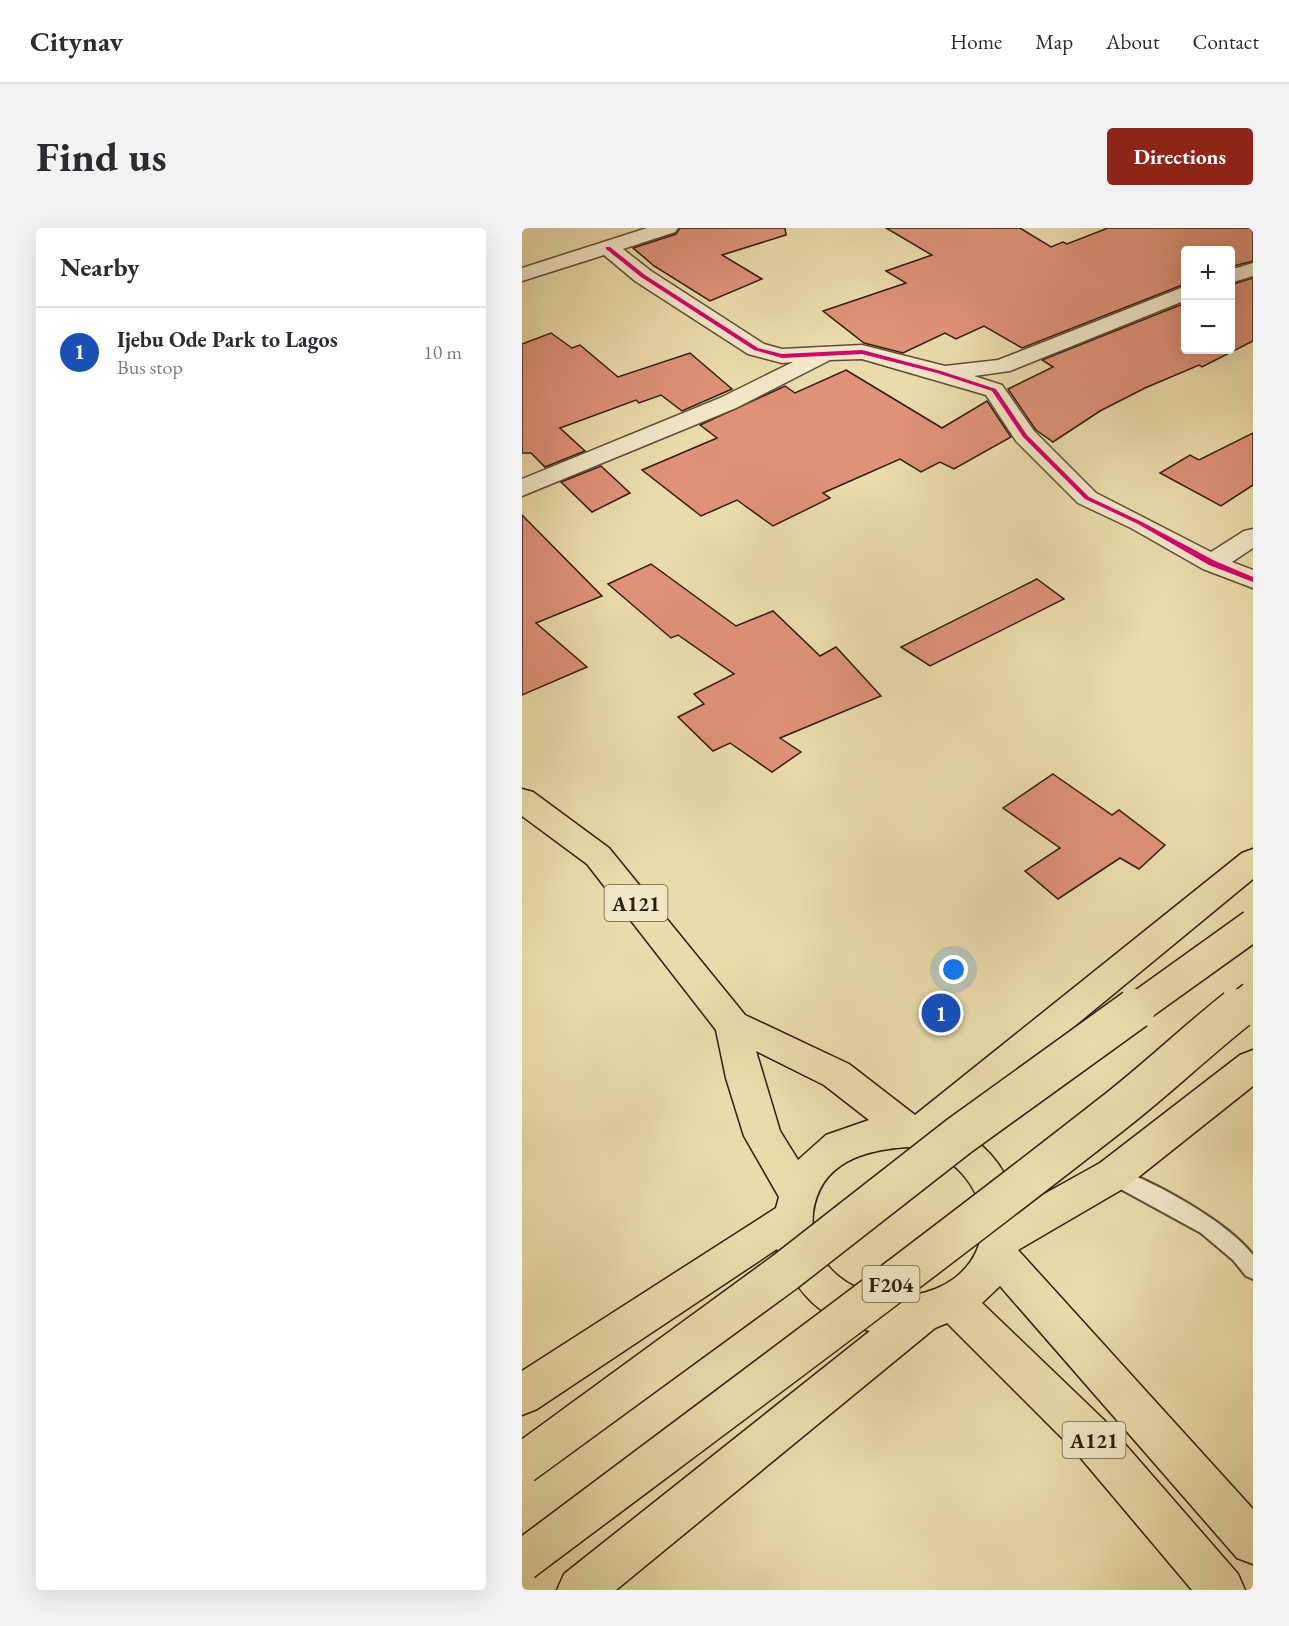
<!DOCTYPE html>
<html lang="en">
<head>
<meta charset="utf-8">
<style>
	:root { --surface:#fff; --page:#f2f2f3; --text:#2b2b33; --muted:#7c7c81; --line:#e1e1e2; --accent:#8f2418 }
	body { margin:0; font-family:"EB Garamond",serif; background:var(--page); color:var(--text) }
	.controls { position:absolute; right:18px; top:18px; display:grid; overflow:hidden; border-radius:6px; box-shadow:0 6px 24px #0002 }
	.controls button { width:54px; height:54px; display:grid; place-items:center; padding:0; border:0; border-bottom:2px solid var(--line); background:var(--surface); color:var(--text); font:30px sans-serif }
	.you { position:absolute; left:432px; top:742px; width:21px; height:21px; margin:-15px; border:4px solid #fff; border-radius:50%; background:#1a73e8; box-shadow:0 0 0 9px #1a73e833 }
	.badge { display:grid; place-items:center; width:39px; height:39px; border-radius:50%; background:var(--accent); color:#fff; font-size:20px; font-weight:700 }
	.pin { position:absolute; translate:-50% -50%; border:3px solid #fff; box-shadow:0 2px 6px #0006 }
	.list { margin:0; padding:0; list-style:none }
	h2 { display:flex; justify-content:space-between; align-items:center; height:78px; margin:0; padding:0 24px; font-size:26px }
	h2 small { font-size:20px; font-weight:400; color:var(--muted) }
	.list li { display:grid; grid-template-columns:39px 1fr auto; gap:18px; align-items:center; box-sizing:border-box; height:90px; padding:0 24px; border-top:2px solid var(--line) }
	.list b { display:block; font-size:22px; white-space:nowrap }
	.list p { margin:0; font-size:20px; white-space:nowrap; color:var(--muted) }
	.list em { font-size:20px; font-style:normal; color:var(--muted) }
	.map { position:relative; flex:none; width:731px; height:1362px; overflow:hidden; border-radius:6px }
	header { display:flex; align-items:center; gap:36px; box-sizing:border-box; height:84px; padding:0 30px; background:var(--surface); border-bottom:2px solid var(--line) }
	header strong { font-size:28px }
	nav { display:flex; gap:33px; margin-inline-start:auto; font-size:21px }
	.intro { display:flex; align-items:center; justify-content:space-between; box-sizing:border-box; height:144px; padding:0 36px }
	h1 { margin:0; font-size:42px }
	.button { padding:15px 27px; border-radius:6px; background:var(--accent); color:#fff; font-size:21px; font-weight:700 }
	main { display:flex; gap:36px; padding:0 36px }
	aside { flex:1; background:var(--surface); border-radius:6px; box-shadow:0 6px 24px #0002 }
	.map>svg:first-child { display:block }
	.building { fill:#df9277; stroke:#311c0f; stroke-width:1.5 }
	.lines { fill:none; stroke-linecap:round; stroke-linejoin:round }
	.service-casing { stroke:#5f4c36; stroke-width:4 }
	.minor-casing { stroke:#5f4c36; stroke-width:3 }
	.primary-casing { stroke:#311c0f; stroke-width:3 }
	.service { fill:#f1e8c8; fill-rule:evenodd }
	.minor { fill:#f1e8c8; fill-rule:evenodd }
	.primary { fill:#eadcaa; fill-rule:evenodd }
	.primary-bridge-far1-casing { stroke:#311c0f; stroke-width:34; stroke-linecap:butt }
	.primary-bridge-casing { stroke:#311c0f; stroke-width:43; stroke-linecap:butt }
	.primary-bridge-far1 { stroke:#eadcaa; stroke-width:31 }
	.primary-bridge { stroke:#eadcaa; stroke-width:40 }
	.cycleway-casing { stroke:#f1e8c8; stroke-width:4 }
	.cycleway { fill:#d6006c; fill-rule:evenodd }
	.labels { text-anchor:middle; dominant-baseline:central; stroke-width:5; stroke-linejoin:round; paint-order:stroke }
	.shield { fill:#f1e8c8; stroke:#6b5946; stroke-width:1.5 }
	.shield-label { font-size:21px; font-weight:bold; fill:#311c0f }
</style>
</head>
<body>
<header>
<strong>Citynav</strong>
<nav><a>Home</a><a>Map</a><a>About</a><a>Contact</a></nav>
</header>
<div class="intro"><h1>Find us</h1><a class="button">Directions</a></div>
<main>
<aside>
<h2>Nearby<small></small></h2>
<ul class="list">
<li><span class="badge" style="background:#1a4fb4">1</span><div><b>Ijebu Ode Park to Lagos</b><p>Bus stop</p></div><em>10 m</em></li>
</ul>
</aside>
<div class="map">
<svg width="731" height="1362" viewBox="0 0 731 1362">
	<rect width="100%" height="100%" fill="#eadcaa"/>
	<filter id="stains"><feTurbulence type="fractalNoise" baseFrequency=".00333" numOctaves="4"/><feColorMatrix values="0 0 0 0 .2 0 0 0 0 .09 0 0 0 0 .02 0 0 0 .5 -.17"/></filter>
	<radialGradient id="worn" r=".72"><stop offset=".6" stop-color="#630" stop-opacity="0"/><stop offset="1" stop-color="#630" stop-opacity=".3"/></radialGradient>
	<g class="building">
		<polygon points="158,0 263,0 264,7 200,27 240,51 188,73 132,38 111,20 154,6"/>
		<polygon points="364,0 498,0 529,19 541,14 545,16 586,0 731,0 731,33 708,39 708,22 663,22 663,56 500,120 462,98 434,111 423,105 381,125 342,115 301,83 384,55 364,43 410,27"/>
		<polygon points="731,50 731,113 680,139 677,137 623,160 578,183 531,214 514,202 486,161 531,139 520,132 663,75 663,122 708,122 708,57"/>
		<polygon points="29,105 50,120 58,117 96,149 168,125 210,161 160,183 139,167 117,175 114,172 38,200 63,223 23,239 9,225 0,225 0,116"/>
		<polygon points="324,142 420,200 465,173 489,209 432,241 418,234 399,244 378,231 301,265 308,270 251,298 215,272 179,288 120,242 195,210 178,197 263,158 273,165"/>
		<polygon points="731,205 731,257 699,278 638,245 668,227 677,232"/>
		<polygon points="79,238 108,265 70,284 39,254"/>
		<polygon points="0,287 80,368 14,395 65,439 0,467"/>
		<polygon points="129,336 214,398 251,383 298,428 314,419 359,468 258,510 279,524 250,544 208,515 191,523 156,489 182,476 172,466 212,446 156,407 149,410 86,356"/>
		<polygon points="515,351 542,371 408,438 379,419"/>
		<polygon points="531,546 590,587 597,582 643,617 617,641 598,630 536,671 503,643 538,620 481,580"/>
	</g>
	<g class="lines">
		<defs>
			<path id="service" d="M591 939C631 953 705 993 731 1027V1051L724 1048 711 1032 679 1005 584 953 582 947 584 941Z"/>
			<g id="minor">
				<polygon points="125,0 156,0 153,4 101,21 129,43 242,116 260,121 340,117 423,138 476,132 664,58 664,72 488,143 452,148 480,157 512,203 574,265 689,324 722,303 731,301 731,320 710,334 731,342 731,360 681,341 609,300 556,275 494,213 464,167 340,131 308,132 214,180 0,268 0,251 198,170 271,134 260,135 226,126 113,53 82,27 0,53 0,40"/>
				<polygon points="731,35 731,48 708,55 708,42"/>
			</g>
			<path id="primary" d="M0 561 11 564 87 620 223 787 327 836 393 887 720 625 731 621V651L429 900C466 913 486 944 497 980L578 935 718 827 731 822V858L604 959 496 1022 731 1281V1336L715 1330 478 1058 460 1075 582 1192 716 1346 723 1362H670L552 1222 425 1095 413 1100 94 1362H35L42 1346 348 1103C297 1091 276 1066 255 1021L15 1181 0 1187V1143L254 980 257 969 222 908 204 850 194 802 65 636 0 588ZM234 823 302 857 347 892 304 907 276 932 258 903ZM386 919C397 923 410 925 421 930 437 939 452 957 457 975 482 1069 341 1103 297 1025 290 1013 290 998 291 985 298 934 342 922 386 919Z"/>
		</defs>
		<use href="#service" class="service-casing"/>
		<use href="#minor" class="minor-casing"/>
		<use href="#primary" class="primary-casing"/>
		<use href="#service" class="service"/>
		<use href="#minor" class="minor"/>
		<use href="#primary" class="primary"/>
		<defs>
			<g id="primary-bridge-far1">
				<polyline points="611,783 731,697"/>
				<polyline points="713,783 731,769"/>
			</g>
			<g id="primary-bridge">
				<polyline points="0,1236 263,1044 437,908 613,781"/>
				<path d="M0 1333C197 1185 396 1038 590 886 633 853 672 815 715 781"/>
			</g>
		</defs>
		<use href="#primary-bridge-far1" class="primary-bridge-far1-casing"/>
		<use href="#primary-bridge" class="primary-bridge-casing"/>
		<use href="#primary-bridge-far1" class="primary-bridge-far1"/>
		<use href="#primary-bridge" class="primary-bridge"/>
		<defs>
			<polygon id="cycleway" points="84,19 88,19 123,47 236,120 260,126 340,122 419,143 474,161 505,207 567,269 620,294 693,333 731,349 731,354 687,337 616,296 563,271 501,209 470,163 415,145 340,126 260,130 232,122 119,49 84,21"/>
		</defs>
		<use href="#cycleway" class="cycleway-casing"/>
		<use href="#cycleway" class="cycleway"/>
	</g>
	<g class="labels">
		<g class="shield">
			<rect x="82.5" y="657" width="63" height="36" rx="4.5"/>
			<rect x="340.5" y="1038" width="57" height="36" rx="4.5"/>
			<rect x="540.5" y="1194" width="63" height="36" rx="4.5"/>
		</g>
		<g class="shield-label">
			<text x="114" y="675">A121</text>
			<text x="369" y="1056">F204</text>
			<text x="572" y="1212">A121</text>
		</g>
	</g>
	<rect width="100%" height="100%" filter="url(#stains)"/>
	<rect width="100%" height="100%" fill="url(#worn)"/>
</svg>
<div class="controls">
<button>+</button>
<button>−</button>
</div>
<div class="you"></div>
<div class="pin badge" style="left:419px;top:785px;background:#1a4fb4">1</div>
</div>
</main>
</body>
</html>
